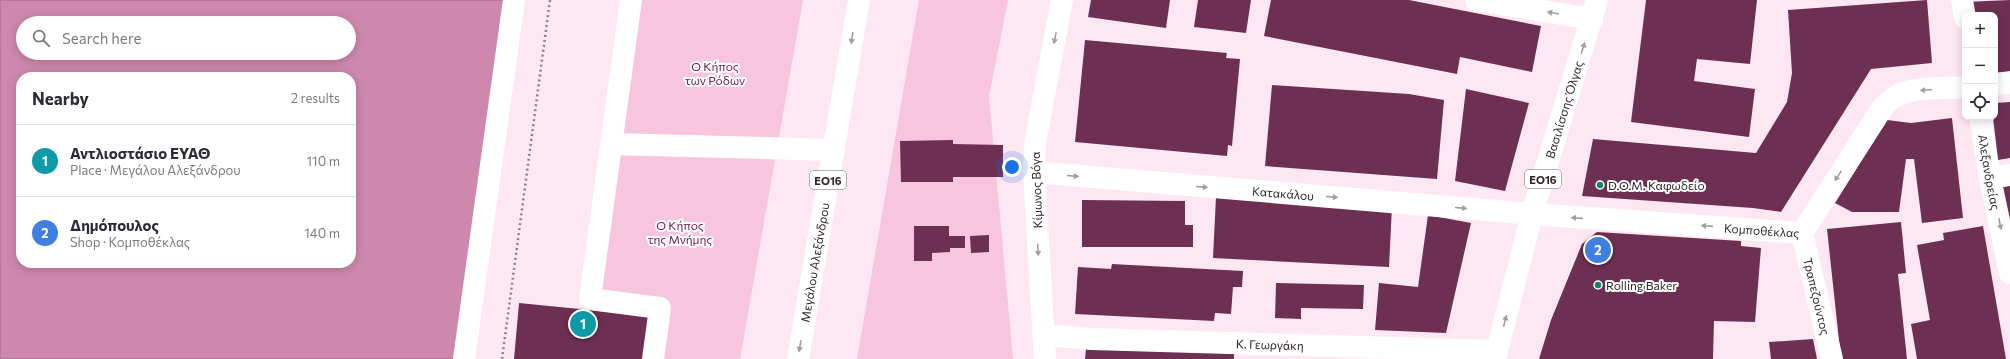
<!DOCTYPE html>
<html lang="en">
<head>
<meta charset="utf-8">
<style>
	:root { --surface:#fff; --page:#f2f2f3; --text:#2b2b33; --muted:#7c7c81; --line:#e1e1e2; --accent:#db2777 }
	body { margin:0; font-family:Commissioner,sans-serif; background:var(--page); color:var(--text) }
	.controls { position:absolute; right:12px; top:12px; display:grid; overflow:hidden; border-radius:8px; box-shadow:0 2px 10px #0003 }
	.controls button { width:36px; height:36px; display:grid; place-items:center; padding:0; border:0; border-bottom:1px solid var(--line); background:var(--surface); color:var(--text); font:20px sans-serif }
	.you { position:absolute; left:1012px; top:167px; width:14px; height:14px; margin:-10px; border:3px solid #fff; border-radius:50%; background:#1a73e8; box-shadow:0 0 0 6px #1a73e833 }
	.badge { display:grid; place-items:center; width:26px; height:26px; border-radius:50%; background:var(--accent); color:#fff; font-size:13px; font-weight:700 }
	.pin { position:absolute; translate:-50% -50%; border:2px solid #fff; box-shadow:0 1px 4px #0006 }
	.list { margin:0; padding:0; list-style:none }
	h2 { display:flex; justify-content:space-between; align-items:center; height:52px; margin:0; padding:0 16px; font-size:17px }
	h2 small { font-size:13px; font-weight:400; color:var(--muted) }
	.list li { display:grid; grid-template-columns:26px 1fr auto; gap:12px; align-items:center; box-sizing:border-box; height:72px; padding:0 16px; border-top:1px solid var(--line) }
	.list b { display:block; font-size:15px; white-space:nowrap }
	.list p { margin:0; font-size:13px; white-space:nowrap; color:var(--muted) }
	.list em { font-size:13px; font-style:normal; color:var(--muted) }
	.icon { flex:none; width:22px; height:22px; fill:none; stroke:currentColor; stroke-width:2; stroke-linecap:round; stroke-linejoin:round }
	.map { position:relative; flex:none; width:2010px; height:359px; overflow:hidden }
	.search { position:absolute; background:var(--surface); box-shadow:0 2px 10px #0003; left:16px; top:16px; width:340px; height:44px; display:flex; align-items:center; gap:10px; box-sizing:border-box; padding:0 14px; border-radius:22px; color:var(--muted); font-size:15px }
	.panel { position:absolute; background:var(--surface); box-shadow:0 2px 10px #0003; left:16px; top:72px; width:340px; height:196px; border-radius:16px }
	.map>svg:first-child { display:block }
	.green { fill:#f7c5de }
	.water { fill:#ce88ad; stroke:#9f6b86; fill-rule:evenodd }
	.building { fill:#6d3053 }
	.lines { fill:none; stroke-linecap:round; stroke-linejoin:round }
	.path { stroke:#8e7f86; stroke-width:2.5; stroke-dasharray:2 3; stroke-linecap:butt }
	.minor { stroke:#fff; stroke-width:22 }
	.major { stroke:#fff; stroke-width:22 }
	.oneway { fill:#a29ea0 }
	.poi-dot { fill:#148564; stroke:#fff; stroke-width:1.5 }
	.labels { text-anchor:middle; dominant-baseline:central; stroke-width:4; stroke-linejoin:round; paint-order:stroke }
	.shield { fill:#fff; stroke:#6e686b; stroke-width:1 }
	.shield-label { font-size:11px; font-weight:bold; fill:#30282c }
	.park-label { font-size:12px; fill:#722052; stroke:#fff }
	.street-label { font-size:12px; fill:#30282c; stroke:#fff }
	.poi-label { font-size:12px; fill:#30282c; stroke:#fff; text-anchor:start }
</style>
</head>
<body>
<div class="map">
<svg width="2010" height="359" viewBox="0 0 2010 359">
	<rect width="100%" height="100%" fill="#fde7f2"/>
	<g class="green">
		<polygon points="631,0 803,0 740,359 652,359 588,298"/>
		<polygon points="919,0 1008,0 989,96 1013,359 857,359"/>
	</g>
	<path class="water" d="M0 0H509L460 359H0ZM23 23H349V53H23ZM21 77H351V263H21Z"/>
	<g class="building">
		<polygon points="1091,0 1170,0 1166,28 1088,17"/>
		<polygon points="1198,0 1251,0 1246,33 1194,27"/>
		<polygon points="1271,0 1409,0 1541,26 1532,72 1460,57 1457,74 1264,36"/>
		<polygon points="1646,0 1757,0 1750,64 1697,59 1694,81 1755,89 1749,137 1631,122"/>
		<polygon points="1927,0 1932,63 1871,69 1781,212 1753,208 1582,196 1593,139 1756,153 1787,102 1792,73 1788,10"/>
		<polygon points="2010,0 2010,71 1995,73 1995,15 1968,15 1965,2"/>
		<polygon points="1085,40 1227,53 1226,58 1240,59 1232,146 1228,145 1227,156 1075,142"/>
		<polygon points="1272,85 1409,94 1444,100 1437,179 1265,166"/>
		<polygon points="1466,89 1529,103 1505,191 1455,181"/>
		<polygon points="2010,102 2010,158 1998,160 1993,117 1995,117 1995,103"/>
		<polygon points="1952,118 1963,218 1922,223 1914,159 1906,159 1899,212 1852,212 1835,203 1887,120 1911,123"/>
		<polygon points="953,140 953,144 1003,145 1003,177 953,177 953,182 901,182 900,141"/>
		<polygon points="2010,182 2010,239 1998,184"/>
		<polygon points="1216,197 1392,206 1389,267 1213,258"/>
		<polygon points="1082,200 1185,201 1185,225 1193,225 1193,247 1082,247"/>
		<polygon points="1428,215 1471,223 1446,333 1375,330 1379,283 1418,287"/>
		<polygon points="1901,222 1906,273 1898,274 1907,359 1841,359 1827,229"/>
		<polygon points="914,226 949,226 949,236 965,236 965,248 950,248 950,252 932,253 932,261 914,261"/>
		<polygon points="1983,226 2006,359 1917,359 1911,324 1930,320 1917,245 1944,240 1943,233"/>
		<polygon points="1597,232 1741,241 1741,246 1761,248 1755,322 1714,321 1713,359 1539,359 1551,320 1582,244"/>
		<polygon points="989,235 989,252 971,253 970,236"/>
		<polygon points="1112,264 1243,271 1242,287 1233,287 1231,314 1215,313 1214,321 1075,314 1078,267 1111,269"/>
		<polygon points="1276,283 1364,285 1363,309 1301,308 1301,319 1275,318"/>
		<polygon points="519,303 650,316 646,359 514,359"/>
		<polygon points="1813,339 1817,359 1771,359 1769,342"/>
		<polygon points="1086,349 1234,352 1234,359 1085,359"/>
	</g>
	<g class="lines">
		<polyline class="path" points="502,359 550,0"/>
		<g class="minor">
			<polyline points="631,0 590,299 660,308 653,359"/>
			<polyline points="1476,0 1592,19"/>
			<polyline points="1962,0 1965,18"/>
			<polyline points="1995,84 2010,83"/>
			<path id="s1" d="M1980 117 1990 178 2010 273"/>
			<polyline points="611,144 834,150"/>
			<path id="s2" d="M1034 172 1532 214 1802 233"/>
			<polyline points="1990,178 2010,175"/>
			<path d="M1802 233 1881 110C1884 106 1888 101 1892 99 1911 85 1943 89 1965 87"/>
			<path id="s3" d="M1802 233 1832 359"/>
			<path id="s4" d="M1043 335 1092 339 1497 351"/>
			<polyline points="464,359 514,0"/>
			<polyline points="1045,359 1034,172 1035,143 1062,0"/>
		</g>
		<g class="major">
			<path id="s5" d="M798 359 859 0"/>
			<path id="s6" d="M1495 359 1532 214 1597 0"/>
		</g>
	</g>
	<defs><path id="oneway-solid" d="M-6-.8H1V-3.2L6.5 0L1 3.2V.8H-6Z"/></defs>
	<g class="oneway">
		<use href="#oneway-solid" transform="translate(1553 13) rotate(-170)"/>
		<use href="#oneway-solid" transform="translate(852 38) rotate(99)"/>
		<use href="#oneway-solid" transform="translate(1055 38) rotate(101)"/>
		<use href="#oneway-solid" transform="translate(1583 48) rotate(-73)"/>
		<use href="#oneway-solid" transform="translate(1926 90) rotate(176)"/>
		<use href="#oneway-solid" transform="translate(1073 176) rotate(5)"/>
		<use href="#oneway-solid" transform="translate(1838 176) rotate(123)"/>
		<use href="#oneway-solid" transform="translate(1202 187) rotate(5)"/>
		<use href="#oneway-solid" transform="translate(1332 197) rotate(5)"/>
		<use href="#oneway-solid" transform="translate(1461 208) rotate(5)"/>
		<use href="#oneway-solid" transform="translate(1577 218) rotate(-176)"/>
		<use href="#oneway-solid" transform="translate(2000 224) rotate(78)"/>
		<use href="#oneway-solid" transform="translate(1707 226) rotate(-176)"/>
		<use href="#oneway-solid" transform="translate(1038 250) rotate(87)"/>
		<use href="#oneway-solid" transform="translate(1505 321) rotate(-75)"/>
		<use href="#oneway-solid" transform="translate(800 346) rotate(100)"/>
	</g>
	<g class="poi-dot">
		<circle cx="1600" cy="185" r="4"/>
		<circle cx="1598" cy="285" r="4"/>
	</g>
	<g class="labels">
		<g class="shield">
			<rect x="1525" y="170" width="36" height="18" rx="3"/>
			<rect x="810" y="171" width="36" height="18" rx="3"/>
		</g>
		<g class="shield-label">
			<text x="1543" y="179">ΕΟ16</text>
			<text x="828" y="180">ΕΟ16</text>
		</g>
		<g class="park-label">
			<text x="715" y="66">Ο Κήπος<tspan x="715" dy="14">των Ρόδων</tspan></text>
			<text x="680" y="225">Ο Κήπος<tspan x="680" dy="14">της Μνήμης</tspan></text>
		</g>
		<g class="street-label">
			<text stroke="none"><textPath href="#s6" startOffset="259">Βασιλίσσης Όλγας</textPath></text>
			<text stroke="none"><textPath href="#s1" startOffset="56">Αλεξανδρείας</textPath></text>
			<text transform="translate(1036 190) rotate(-92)">Κίμωνος Βόγα</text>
			<text stroke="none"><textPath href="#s2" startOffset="250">Κατακάλου</textPath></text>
			<text stroke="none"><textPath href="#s2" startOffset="730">Κομποθέκλας</textPath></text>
			<text stroke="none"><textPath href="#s5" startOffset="98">Μεγάλου Αλεξάνδρου</textPath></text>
			<text stroke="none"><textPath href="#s3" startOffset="65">Τραπεζούντος</textPath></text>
			<text stroke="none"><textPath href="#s4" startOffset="227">Κ. Γεωργάκη</textPath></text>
		</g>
		<g class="poi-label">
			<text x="1608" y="185">D.O.M. Καφωδείο</text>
			<text x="1606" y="285">Rolling Baker</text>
		</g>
	</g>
</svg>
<div class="controls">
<button>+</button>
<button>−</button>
<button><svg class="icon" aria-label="locate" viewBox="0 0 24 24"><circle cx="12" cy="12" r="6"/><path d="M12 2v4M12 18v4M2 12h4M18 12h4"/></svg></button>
</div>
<div class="you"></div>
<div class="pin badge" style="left:583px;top:324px;background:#0f9aa8">1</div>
<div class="pin badge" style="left:1598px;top:250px;background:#3f7fe0">2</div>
<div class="search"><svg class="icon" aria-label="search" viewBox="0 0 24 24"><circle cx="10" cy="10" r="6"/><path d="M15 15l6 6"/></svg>Search here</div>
<section class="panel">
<h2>Nearby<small>2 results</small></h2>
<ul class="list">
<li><span class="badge" style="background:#0f9aa8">1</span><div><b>Αντλιοστάσιο ΕΥΑΘ</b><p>Place · Μεγάλου Αλεξάνδρου</p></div><em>110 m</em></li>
<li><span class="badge" style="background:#3f7fe0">2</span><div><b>Δημόπουλος</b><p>Shop · Κομποθέκλας</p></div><em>140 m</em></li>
</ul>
</section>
</div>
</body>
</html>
